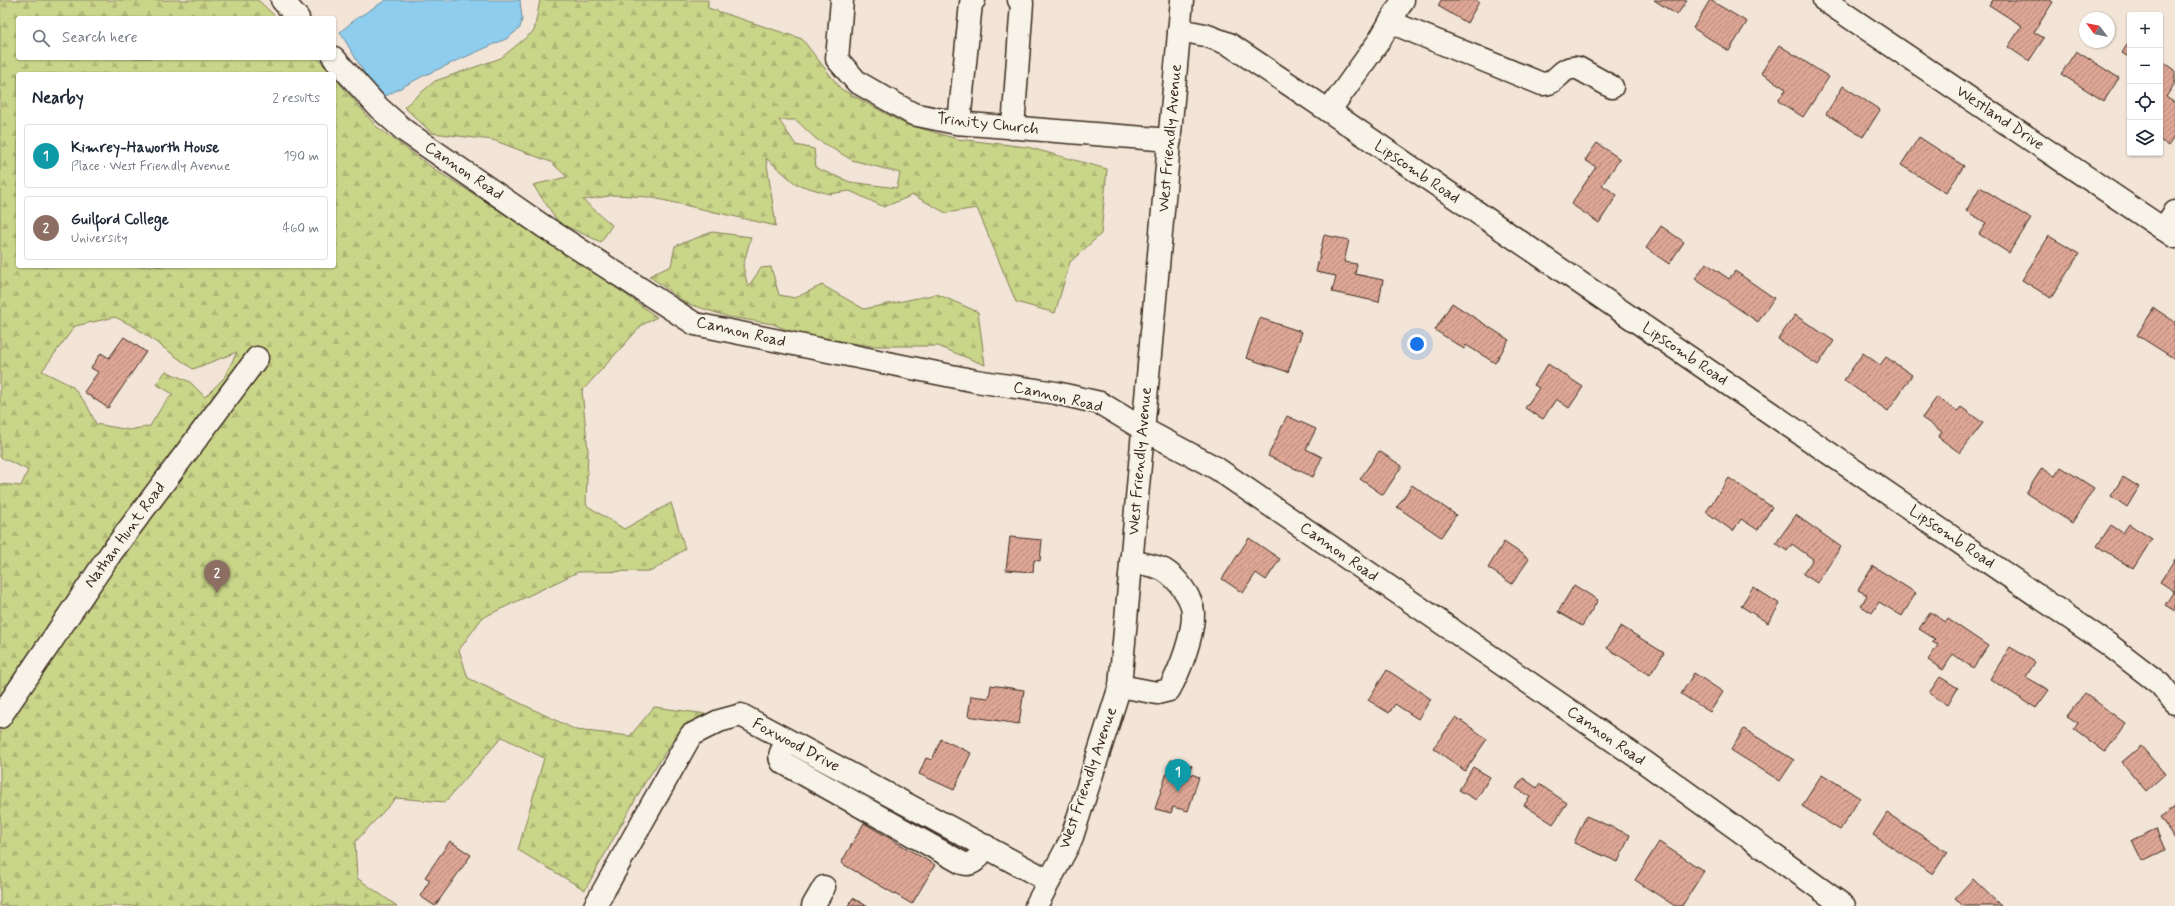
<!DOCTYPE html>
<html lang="en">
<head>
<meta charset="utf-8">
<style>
	:root { --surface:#fff; --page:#f2f2f3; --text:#1f2937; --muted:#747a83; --line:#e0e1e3; --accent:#d1495b }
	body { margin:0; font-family:Mynerve,sans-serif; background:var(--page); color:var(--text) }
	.controls { position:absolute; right:12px; top:12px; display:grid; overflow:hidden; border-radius:4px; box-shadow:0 1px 3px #0004 }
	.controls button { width:36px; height:36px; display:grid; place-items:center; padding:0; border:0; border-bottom:1px solid var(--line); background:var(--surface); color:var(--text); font:20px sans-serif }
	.compass { position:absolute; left:2079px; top:12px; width:36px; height:36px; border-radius:50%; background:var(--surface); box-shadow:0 1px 3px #0004; rotate:302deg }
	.you { position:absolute; left:1417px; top:344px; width:14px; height:14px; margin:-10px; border:3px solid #fff; border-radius:50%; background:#1a73e8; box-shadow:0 0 0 6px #1a73e833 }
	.badge { display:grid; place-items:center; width:26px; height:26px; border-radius:50%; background:var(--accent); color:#fff; font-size:13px; font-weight:700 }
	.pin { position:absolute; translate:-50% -33px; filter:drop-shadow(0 1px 2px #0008) }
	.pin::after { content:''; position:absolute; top:21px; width:14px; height:12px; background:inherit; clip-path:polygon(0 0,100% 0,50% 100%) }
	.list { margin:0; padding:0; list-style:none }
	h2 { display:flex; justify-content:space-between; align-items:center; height:52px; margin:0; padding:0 16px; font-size:17px }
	h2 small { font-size:13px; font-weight:400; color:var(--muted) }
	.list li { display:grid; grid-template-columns:26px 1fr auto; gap:12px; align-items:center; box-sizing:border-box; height:64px; margin:0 8px 8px; padding:0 8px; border:1px solid var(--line); border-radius:4px }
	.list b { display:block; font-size:15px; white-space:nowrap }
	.list p { margin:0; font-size:13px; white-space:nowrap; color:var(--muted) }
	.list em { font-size:13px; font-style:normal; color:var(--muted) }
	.icon { flex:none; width:22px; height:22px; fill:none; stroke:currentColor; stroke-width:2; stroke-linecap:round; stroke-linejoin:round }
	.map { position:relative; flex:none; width:2175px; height:906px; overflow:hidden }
	.search { position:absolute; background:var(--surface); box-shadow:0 1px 3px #0004; left:16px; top:16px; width:320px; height:44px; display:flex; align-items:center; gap:10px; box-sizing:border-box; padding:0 14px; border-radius:4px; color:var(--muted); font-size:15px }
	.panel { position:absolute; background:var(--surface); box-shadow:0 1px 3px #0004; left:16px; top:72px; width:320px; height:196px; border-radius:4px }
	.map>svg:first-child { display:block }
	.forest { fill:url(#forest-firs); stroke:#828054; fill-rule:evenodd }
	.water { fill:#8ecdee; stroke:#6d8c9b }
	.building { fill:url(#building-hatch); stroke:#3b2a1e }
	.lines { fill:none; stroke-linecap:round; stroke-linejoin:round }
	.minor-casing { stroke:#3b2a1e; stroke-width:25 }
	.major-casing { stroke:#3b2a1e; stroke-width:25 }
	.minor { stroke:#f7f3e8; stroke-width:22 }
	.major { stroke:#f7f3e8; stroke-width:22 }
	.labels { text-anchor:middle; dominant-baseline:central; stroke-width:3.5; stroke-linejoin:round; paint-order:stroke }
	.street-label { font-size:16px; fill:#3b2a1e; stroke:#f7f3e8 }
</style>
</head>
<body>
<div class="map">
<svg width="2175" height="906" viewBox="0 0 2175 906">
	<defs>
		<pattern id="forest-firs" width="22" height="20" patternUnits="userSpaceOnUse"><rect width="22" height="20" fill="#c9d589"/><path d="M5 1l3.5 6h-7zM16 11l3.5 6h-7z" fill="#aeb776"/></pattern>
		<pattern id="building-hatch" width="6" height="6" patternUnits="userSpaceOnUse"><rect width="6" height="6" fill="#dda695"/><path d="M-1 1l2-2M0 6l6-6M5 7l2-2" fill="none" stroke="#b48779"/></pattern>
	</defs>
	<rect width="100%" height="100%" fill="#f2e4d7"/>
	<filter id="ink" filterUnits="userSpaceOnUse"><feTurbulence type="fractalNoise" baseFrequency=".025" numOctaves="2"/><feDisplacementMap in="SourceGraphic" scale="8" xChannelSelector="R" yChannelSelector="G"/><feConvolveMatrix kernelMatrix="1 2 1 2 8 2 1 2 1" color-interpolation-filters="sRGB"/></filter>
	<g filter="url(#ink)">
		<g class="forest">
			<path d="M0 0H258L277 18H18V58H318L331 74H18V266H334V77L377 127 437 171 568 253 657 317 642 325 582 391 588 451 586 505 624 529 671 503 685 549 652 571 578 572 482 618 459 650 468 678 576 730 630 736 654 707 707 714 683 726 644 784 585 890 518 850 544 758 502 737 445 802 396 798 355 842 357 878 397 906H0V484L21 486 28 470 0 457ZM115 317 135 327 193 369 237 352 224 378 205 397 190 382 166 371 156 384 173 394 163 405 150 426 129 430 96 424 87 405 72 386 42 371 75 326Z"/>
			<path d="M540 0H708V8L802 39 841 89 903 123 957 139 1027 147 1107 169 1101 234 1070 262 1055 313 1016 302 977 208 946 213 913 195 884 207 850 191 829 194 796 184 766 158 776 226 649 197 615 195 583 200 612 225 601 242 559 223 533 185 567 177 551 162 493 140 432 133 404 107 435 81 501 58 534 31ZM779 120H796L816 139 852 160 900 173 897 188 850 182 816 168 814 149 796 145Z"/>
			<polygon points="712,232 751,237 743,266 748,287 761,268 771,267 779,295 795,298 822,285 864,309 937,294 978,312 985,365 938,346 872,346 799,335 773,324 729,317 686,303 649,276 671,266 675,246"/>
		</g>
		<polygon class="water" points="386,0 520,0 522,19 520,28 508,38 423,76 380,99 340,32 357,18"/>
		<g class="building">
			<polygon points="1441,0 1475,0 1479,2 1467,23 1438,6"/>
			<polygon points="1654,0 1687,0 1677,15"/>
			<polygon points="1710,0 1747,22 1729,51 1693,28"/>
			<polygon points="1992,0 2050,0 2053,2 2034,32 2044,38 2029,61 2008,47 2022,26 1989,5"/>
			<polygon points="2130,40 2130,58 2122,53"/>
			<polygon points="1779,45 1829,77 1803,117 1778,101 1786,89 1761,73"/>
			<polygon points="2076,51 2119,78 2104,101 2061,74"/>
			<polygon points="2161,60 2175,70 2175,83 2166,97 2175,103 2175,136 2168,146 2160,140"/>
			<polygon points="1843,86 1880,110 1863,137 1826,114"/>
			<polygon points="1919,137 1964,166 1946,193 1901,165"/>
			<polygon points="1597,143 1620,159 1602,185 1617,195 1599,223 1571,204 1596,167 1585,160"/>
			<polygon points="1980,187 2031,219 2009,253 1979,234 1986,223 1966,211"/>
			<polygon points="1661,226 1684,242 1669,264 1646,248"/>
			<polygon points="1324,235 1349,240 1344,262 1357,264 1355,274 1383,280 1379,302 1332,292 1336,276 1316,272"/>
			<polygon points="2049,236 2079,254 2051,298 2022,280"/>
			<polygon points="1706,263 1729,279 1735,271 1774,298 1758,322 1695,279"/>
			<polygon points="1452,303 1509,340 1495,363 1466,345 1464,349 1435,330"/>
			<polygon points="2154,308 2175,322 2175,359 2137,335"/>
			<polygon points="1795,315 1834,341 1818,365 1778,339"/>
			<polygon points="1260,318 1302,332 1288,372 1246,358"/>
			<polygon points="124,337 146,352 108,408 84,392 98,372 91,368 101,353 109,358"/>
			<polygon points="1863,353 1880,365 1886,357 1912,375 1888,411 1844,380"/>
			<polygon points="1548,364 1583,387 1569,408 1556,399 1543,419 1525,408 1539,388 1534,385"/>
			<polygon points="1937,397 1957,411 1961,407 1983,423 1960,453 1938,437 1942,432 1922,418"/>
			<polygon points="1287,416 1316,429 1306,449 1322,457 1313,477 1268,456"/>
			<polygon points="1379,451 1402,466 1383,495 1360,479"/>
			<polygon points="2061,467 2094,488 2072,523 2026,493 2042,468 2055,476"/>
			<polygon points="2123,477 2139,487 2127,507 2111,496"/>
			<polygon points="1729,478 1772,507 1758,530 1741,519 1733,531 1706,512"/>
			<polygon points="1412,485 1456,515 1441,537 1397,507"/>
			<polygon points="1796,515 1841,547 1817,583 1803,574 1813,559 1792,544 1787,551 1776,543"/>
			<polygon points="2129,524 2152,539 2133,569 2097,546 2111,525 2123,533"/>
			<polygon points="1010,537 1042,540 1040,561 1034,560 1033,572 1006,570"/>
			<polygon points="1249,538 1280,559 1266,580 1256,573 1243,593 1222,579"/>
			<polygon points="1504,542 1529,559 1512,584 1488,568"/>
			<polygon points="2175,559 2175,611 2165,605 2174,591 2160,582"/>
			<polygon points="1873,566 1916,593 1902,616 1879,602 1872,613 1861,606 1867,595 1858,590"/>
			<polygon points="1574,585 1598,600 1582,626 1558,612"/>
			<polygon points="1753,587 1780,604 1768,623 1741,606"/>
			<polygon points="1930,612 1946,622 1948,619 1988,646 1973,668 1953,654 1943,670 1928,660 1938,645 1932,642 1935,639 1919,629"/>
			<polygon points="1621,626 1664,653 1650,675 1607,648"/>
			<polygon points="2010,647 2035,662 2026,677 2049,690 2036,708 1990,679"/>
			<polygon points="1387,670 1431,699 1418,719 1395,704 1389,713 1368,700"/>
			<polygon points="1694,673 1723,692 1710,712 1681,694"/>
			<polygon points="1940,677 1958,688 1948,705 1929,693"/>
			<polygon points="991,685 1024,690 1019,724 968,716 971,696 989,698"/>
			<polygon points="2085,693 2126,724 2105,752 2074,729 2078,723 2067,716"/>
			<polygon points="1456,717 1487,739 1465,771 1433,748"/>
			<polygon points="1744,729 1794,760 1780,781 1731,750"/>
			<polygon points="941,739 971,753 954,790 919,774 926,758 932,760"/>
			<polygon points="2141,746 2165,774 2146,791 2122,762"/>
			<polygon points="1171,760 1192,766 1189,773 1199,777 1188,811 1173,807 1171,813 1155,809"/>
			<polygon points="1473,767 1490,777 1476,800 1459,790"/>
			<polygon points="1822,774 1860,798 1840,830 1802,806"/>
			<polygon points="1523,778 1537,788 1539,784 1567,803 1553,824 1524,805 1530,797 1516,788"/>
			<polygon points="2175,807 2175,839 2160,817"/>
			<polygon points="1887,813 1947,852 1933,874 1873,835"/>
			<polygon points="1586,816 1630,835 1618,862 1574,843"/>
			<polygon points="864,823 935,865 912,904 841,863"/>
			<polygon points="2156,829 2165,850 2142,861 2132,840"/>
			<polygon points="450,841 471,855 435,906 420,896 430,880 425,877"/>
			<polygon points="1659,842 1704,871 1682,906 1675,906 1635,880"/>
			<polygon points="1973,879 2001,906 1963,906 1955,898"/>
			<polygon points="853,898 867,906 848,906"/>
		</g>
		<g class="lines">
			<defs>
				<g id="minor">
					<polyline points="282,0 298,18"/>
					<polyline points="842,0 837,59 857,82 913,114 956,123 1170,140"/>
					<polyline points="1824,0 2175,237"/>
					<path d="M1390 22 1542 84C1558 85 1560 65 1578 68L1612 87"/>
					<polyline points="1179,30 1205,35 1229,44 1329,111 2108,644 2160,684 2175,703"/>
					<polyline points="334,58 379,108 405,131 543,226 695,324 976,381 1056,393 1100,403 1143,429 1216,468 1643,761 1844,906"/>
					<polyline points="1329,111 1379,41 1403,0"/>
					<polyline points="959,123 971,3 974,0"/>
					<polyline points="1013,128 1022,3 1019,0"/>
					<polyline points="2163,229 2175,212"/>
					<path d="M1120 686 1157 693 1169 690C1180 671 1194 634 1193 612 1192 597 1176 577 1164 570 1155 565 1141 564 1131 561"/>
					<polyline points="0,717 111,553 257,358"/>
					<path d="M788 741C784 748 777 754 782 762L962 863C974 867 979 856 986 846"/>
					<polyline points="595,906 691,735 719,721 741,715 1049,881"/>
					<polyline points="813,906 824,887"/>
				</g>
				<polyline id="major" points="1036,906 1071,840 1120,686 1182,0"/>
			</defs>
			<use href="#minor" class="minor-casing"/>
			<use href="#major" class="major-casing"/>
			<use href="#minor" class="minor"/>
			<use href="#major" class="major"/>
		</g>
	</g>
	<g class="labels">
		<g class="street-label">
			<text transform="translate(2000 118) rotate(34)">Westland Drive</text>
			<text transform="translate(988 124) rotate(6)">Trinity Church</text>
			<text transform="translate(1170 138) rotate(-85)">West Friendly Avenue</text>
			<text transform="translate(464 171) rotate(34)">Cannon Road</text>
			<text transform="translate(1417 172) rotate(34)">Lipscomb Road</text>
			<text transform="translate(741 332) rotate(13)">Cannon Road</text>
			<text transform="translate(1685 354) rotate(34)">Lipscomb Road</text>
			<text transform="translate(1058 397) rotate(13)">Cannon Road</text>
			<text transform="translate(1140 461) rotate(-85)">West Friendly Avenue</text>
			<text transform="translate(125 535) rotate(-54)">Nathan Hunt Road</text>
			<text transform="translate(1952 537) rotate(34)">Lipscomb Road</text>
			<text transform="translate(1339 552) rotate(35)">Cannon Road</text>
			<text transform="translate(1606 736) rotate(35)">Cannon Road</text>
			<text transform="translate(796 745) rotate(28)">Foxwood Drive</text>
			<text transform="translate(1088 778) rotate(-71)">West Friendly Avenue</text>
		</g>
	</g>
</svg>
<div class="controls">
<button>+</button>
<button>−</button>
<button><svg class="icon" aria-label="locate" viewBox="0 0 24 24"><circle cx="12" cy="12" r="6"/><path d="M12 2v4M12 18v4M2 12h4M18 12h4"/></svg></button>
<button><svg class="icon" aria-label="layers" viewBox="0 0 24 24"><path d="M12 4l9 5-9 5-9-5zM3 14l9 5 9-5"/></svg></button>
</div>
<svg class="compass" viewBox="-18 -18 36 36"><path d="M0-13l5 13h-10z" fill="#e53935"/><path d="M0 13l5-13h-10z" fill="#747a83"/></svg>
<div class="you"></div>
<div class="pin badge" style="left:1178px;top:792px;background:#0f9aa8">1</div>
<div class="pin badge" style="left:217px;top:593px;background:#8d6e63">2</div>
<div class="search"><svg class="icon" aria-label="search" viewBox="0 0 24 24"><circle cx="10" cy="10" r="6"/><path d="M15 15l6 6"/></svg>Search here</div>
<section class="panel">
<h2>Nearby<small>2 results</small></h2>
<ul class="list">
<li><span class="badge" style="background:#0f9aa8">1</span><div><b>Kimrey-Haworth House</b><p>Place · West Friendly Avenue</p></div><em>190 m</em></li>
<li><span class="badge" style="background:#8d6e63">2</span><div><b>Guilford College</b><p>University</p></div><em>460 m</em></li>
</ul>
</section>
</div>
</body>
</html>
